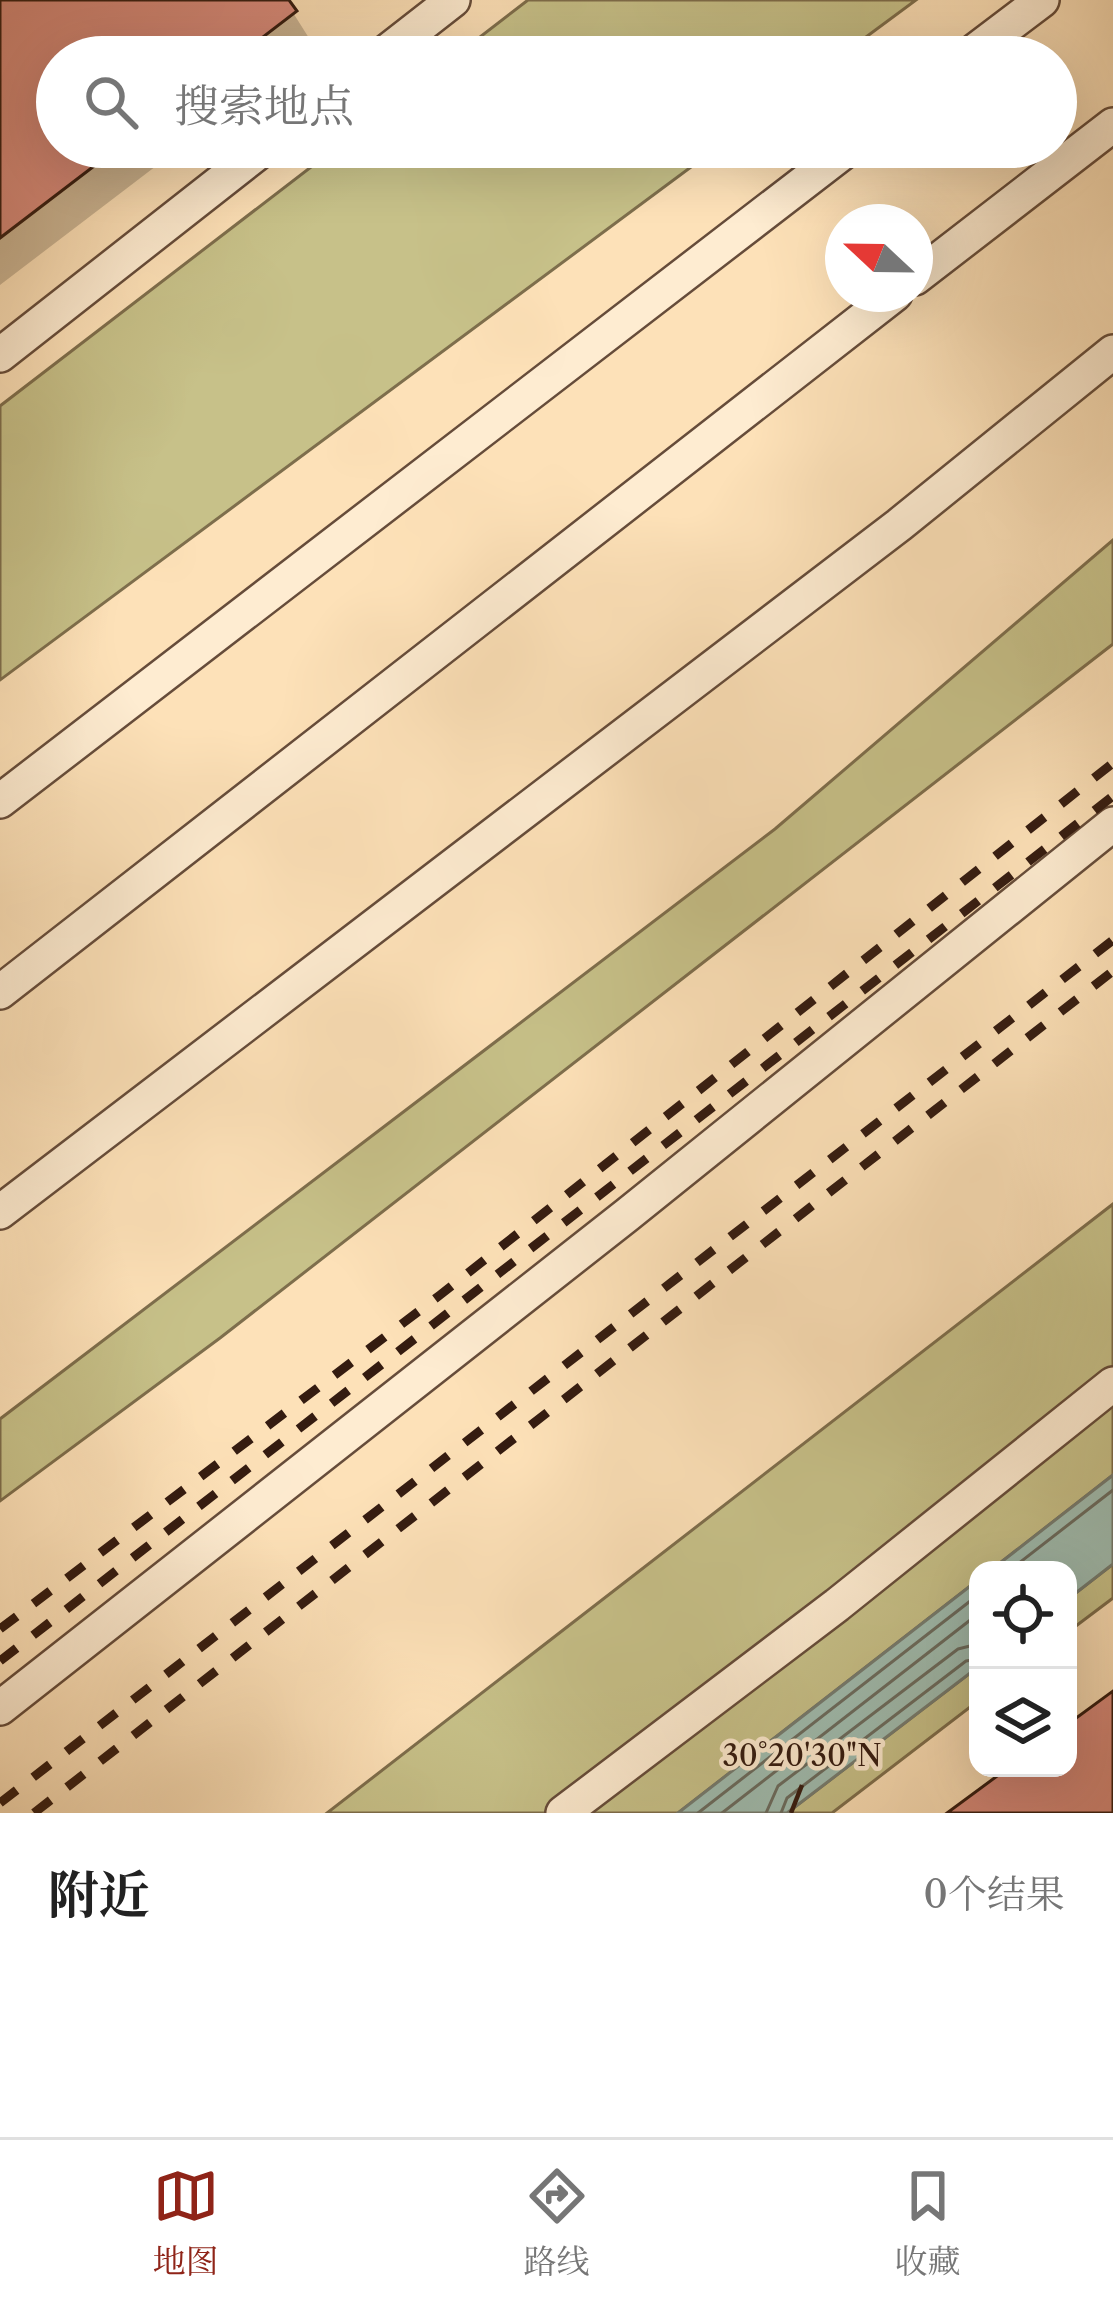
<!DOCTYPE html>
<html lang="zh">
<head>
<meta charset="utf-8">
<style>
	:root { --surface:#fff; --page:#f6f6f6; --text:#222; --muted:#767676; --line:#e0e0e0; --accent:#8f2418 }
	body { margin:0; font-family:"Libre Caslon Text","Noto Serif SC",serif; background:var(--page); color:var(--text) }
	.controls { position:absolute; right:36px; bottom:36px; display:grid; overflow:hidden; border-radius:24px; box-shadow:0 12px 48px #0002 }
	.controls button { width:108px; height:108px; display:grid; place-items:center; padding:0; border:0; border-bottom:3px solid var(--line); background:var(--surface); color:var(--text); font:60px sans-serif }
	.compass { position:absolute; left:825px; top:204px; width:108px; height:108px; border-radius:50%; background:var(--surface); box-shadow:0 12px 48px #0002; rotate:292deg }
	.list { margin:0; padding:0; list-style:none }
	h2 { display:flex; justify-content:space-between; align-items:center; height:156px; margin:0; padding:0 48px; font-size:51px }
	h2 small { font-size:39px; font-weight:400; color:var(--muted) }
	.icon { flex:none; width:66px; height:66px; fill:none; stroke:currentColor; stroke-width:2; stroke-linecap:round; stroke-linejoin:round }
	.map { position:relative; flex:none; width:1113px; height:1813px; overflow:hidden }
	.search { position:absolute; background:var(--surface); box-shadow:0 12px 48px #0002; left:36px; right:36px; top:36px; height:132px; display:flex; align-items:center; gap:30px; box-sizing:border-box; padding:0 42px; border-radius:66px; color:var(--muted); font-size:45px }
	.sheet { height:324px; background:var(--surface) }
	nav { display:flex; justify-content:space-around; align-items:center; box-sizing:border-box; height:168px; border-top:3px solid var(--line); background:var(--surface); font-size:33px; color:var(--muted) }
	nav a { display:grid; justify-items:center; gap:6px }
	nav .on { color:var(--accent) }
	.map>svg:first-child { display:block }
	.green { fill:#c7c189; stroke:#7e6e4c; stroke-width:3 }
	.water { fill:#9fbdb1; stroke:#747c71; stroke-width:3 }
	.shadow { fill:#0003 }
	.lines { fill:none; stroke-linecap:round; stroke-linejoin:round }
	.shore { stroke:#6a6c60; stroke-width:3 }
	.building { fill:#d88a7c; stroke:#341b10; stroke-width:3 }
	.minor-casing { stroke:#664c3a; stroke-width:38 }
	.minor { stroke:#feecd1; stroke-width:33 }
	.rail { stroke:#341b10; stroke-width:9; stroke-dasharray:21 21; stroke-linecap:butt }
	.ticks { fill:none; stroke:#341b10; stroke-width:4.5 }
	.ticks-label { font-size:30px; text-anchor:middle; fill:#341b10; stroke:#feecd1; stroke-width:9; stroke-linejoin:round; paint-order:stroke }
</style>
</head>
<body>
<div class="map">
<svg width="1113" height="1813" viewBox="0 0 1113 1813">
	<rect width="100%" height="100%" fill="#fde1b8"/>
	<filter id="stains"><feTurbulence type="fractalNoise" baseFrequency=".00167" numOctaves="4"/><feColorMatrix values="0 0 0 0 .2 0 0 0 0 .09 0 0 0 0 .02 0 0 0 .5 -.17"/></filter>
	<radialGradient id="worn" r=".72"><stop offset=".6" stop-color="#630" stop-opacity="0"/><stop offset="1" stop-color="#630" stop-opacity=".3"/></radialGradient>
	<g class="green">
		<polygon points="528,0 916,0 839,57 454,57"/>
		<polygon points="337,147 718,147 0,680 0,406"/>
		<polygon points="1113,540 1113,644 220,1338 0,1501 0,1419 775,829"/>
		<polygon points="1113,1204 1113,1475 991,1570 978,1570 978,1580 678,1813 327,1813"/>
		<polygon points="1113,1564 1113,1598 1068,1632 1068,1599"/>
		<polygon points="978,1667 978,1701 832,1813 787,1813"/>
	</g>
	<g class="water">
		<polygon points="1113,1475 1113,1564 1068,1599 1068,1570 991,1570"/>
		<polygon points="978,1580 978,1667 787,1813 678,1813"/>
	</g>
	<polygon class="shadow" points="0,0 285,0 314,46 299,57 57,57 57,147 181,147 0,285"/>
	<g class="lines">
		<g class="shore">
			<polyline points="1010,1570 1113,1490"/>
			<polyline points="698,1813 978,1595"/>
			<polyline points="722,1813 978,1614"/>
			<polyline points="766,1813 778,1786 958,1649 978,1644"/>
			<polyline points="781,1813 787,1798 966,1661 978,1659"/>
		</g>
	</g>
	<g class="building">
		<polygon points="0,0 289,0 297,11 237,57 57,57 57,147 119,147 0,238"/>
		<polygon points="1113,1691 1113,1813 947,1813 1008,1768 1068,1768 1068,1724"/>
	</g>
	<g class="lines">
		<defs>
			<g id="minor">
				<polyline points="380,57 453,0"/>
				<polyline points="967,57 1042,0"/>
				<polyline points="915,278 1113,125"/>
				<polyline points="0,355 265,147"/>
				<polyline points="0,801 850,147"/>
				<polyline points="0,992 895,294"/>
				<polyline points="0,1212 899,525 1113,352"/>
				<polyline points="0,1708 627,1215 1113,824"/>
				<polyline points="563,1813 837,1605 1113,1384"/>
			</g>
		</defs>
		<use href="#minor" class="minor-casing"/>
		<use href="#minor" class="minor"/>
		<g class="rail">
			<polyline points="0,1629 440,1295 1113,763"/>
			<polyline points="0,1661 1113,796"/>
			<polyline points="0,1803 1113,940"/>
			<polyline points="34,1813 1113,971"/>
		</g>
	</g>
	<path class="ticks" d="M791 1813 802 1785"/>
	<g class="ticks-label">
		<text x="802" y="1766">30°20'30"N</text>
	</g>
	<rect width="100%" height="100%" filter="url(#stains)"/>
	<rect width="100%" height="100%" fill="url(#worn)"/>
</svg>
<div class="controls">
<button><svg class="icon" aria-label="locate" viewBox="0 0 24 24"><circle cx="12" cy="12" r="6"/><path d="M12 2v4M12 18v4M2 12h4M18 12h4"/></svg></button>
<button><svg class="icon" aria-label="layers" viewBox="0 0 24 24"><path d="M12 4l9 5-9 5-9-5zM3 14l9 5 9-5"/></svg></button>
</div>
<svg class="compass" viewBox="-18 -18 36 36"><path d="M0-13l5 13h-10z" fill="#e53935"/><path d="M0 13l5-13h-10z" fill="#767676"/></svg>
<div class="search"><svg class="icon" aria-label="search" viewBox="0 0 24 24"><circle cx="10" cy="10" r="6"/><path d="M15 15l6 6"/></svg>搜索地点</div>
</div>
<section class="sheet">
<h2>附近<small>0个结果</small></h2>
<ul class="list">
</ul>
</section>
<nav>
<a class="on"><svg class="icon" aria-label="map" viewBox="0 0 24 24"><path d="M3 6l6-2 6 2 6-2v14l-6 2-6-2-6 2zM9 4v14M15 6v14"/></svg>地图</a>
<a><svg class="icon" aria-label="directions" viewBox="0 0 24 24"><path d="M12 3l9 9-9 9-9-9zM9 14v-3h6M13 9l2 2-2 2"/></svg>路线</a>
<a><svg class="icon" aria-label="saved" viewBox="0 0 24 24"><path d="M7 4h10v16l-5-4-5 4z"/></svg>收藏</a>
</nav>
</body>
</html>
